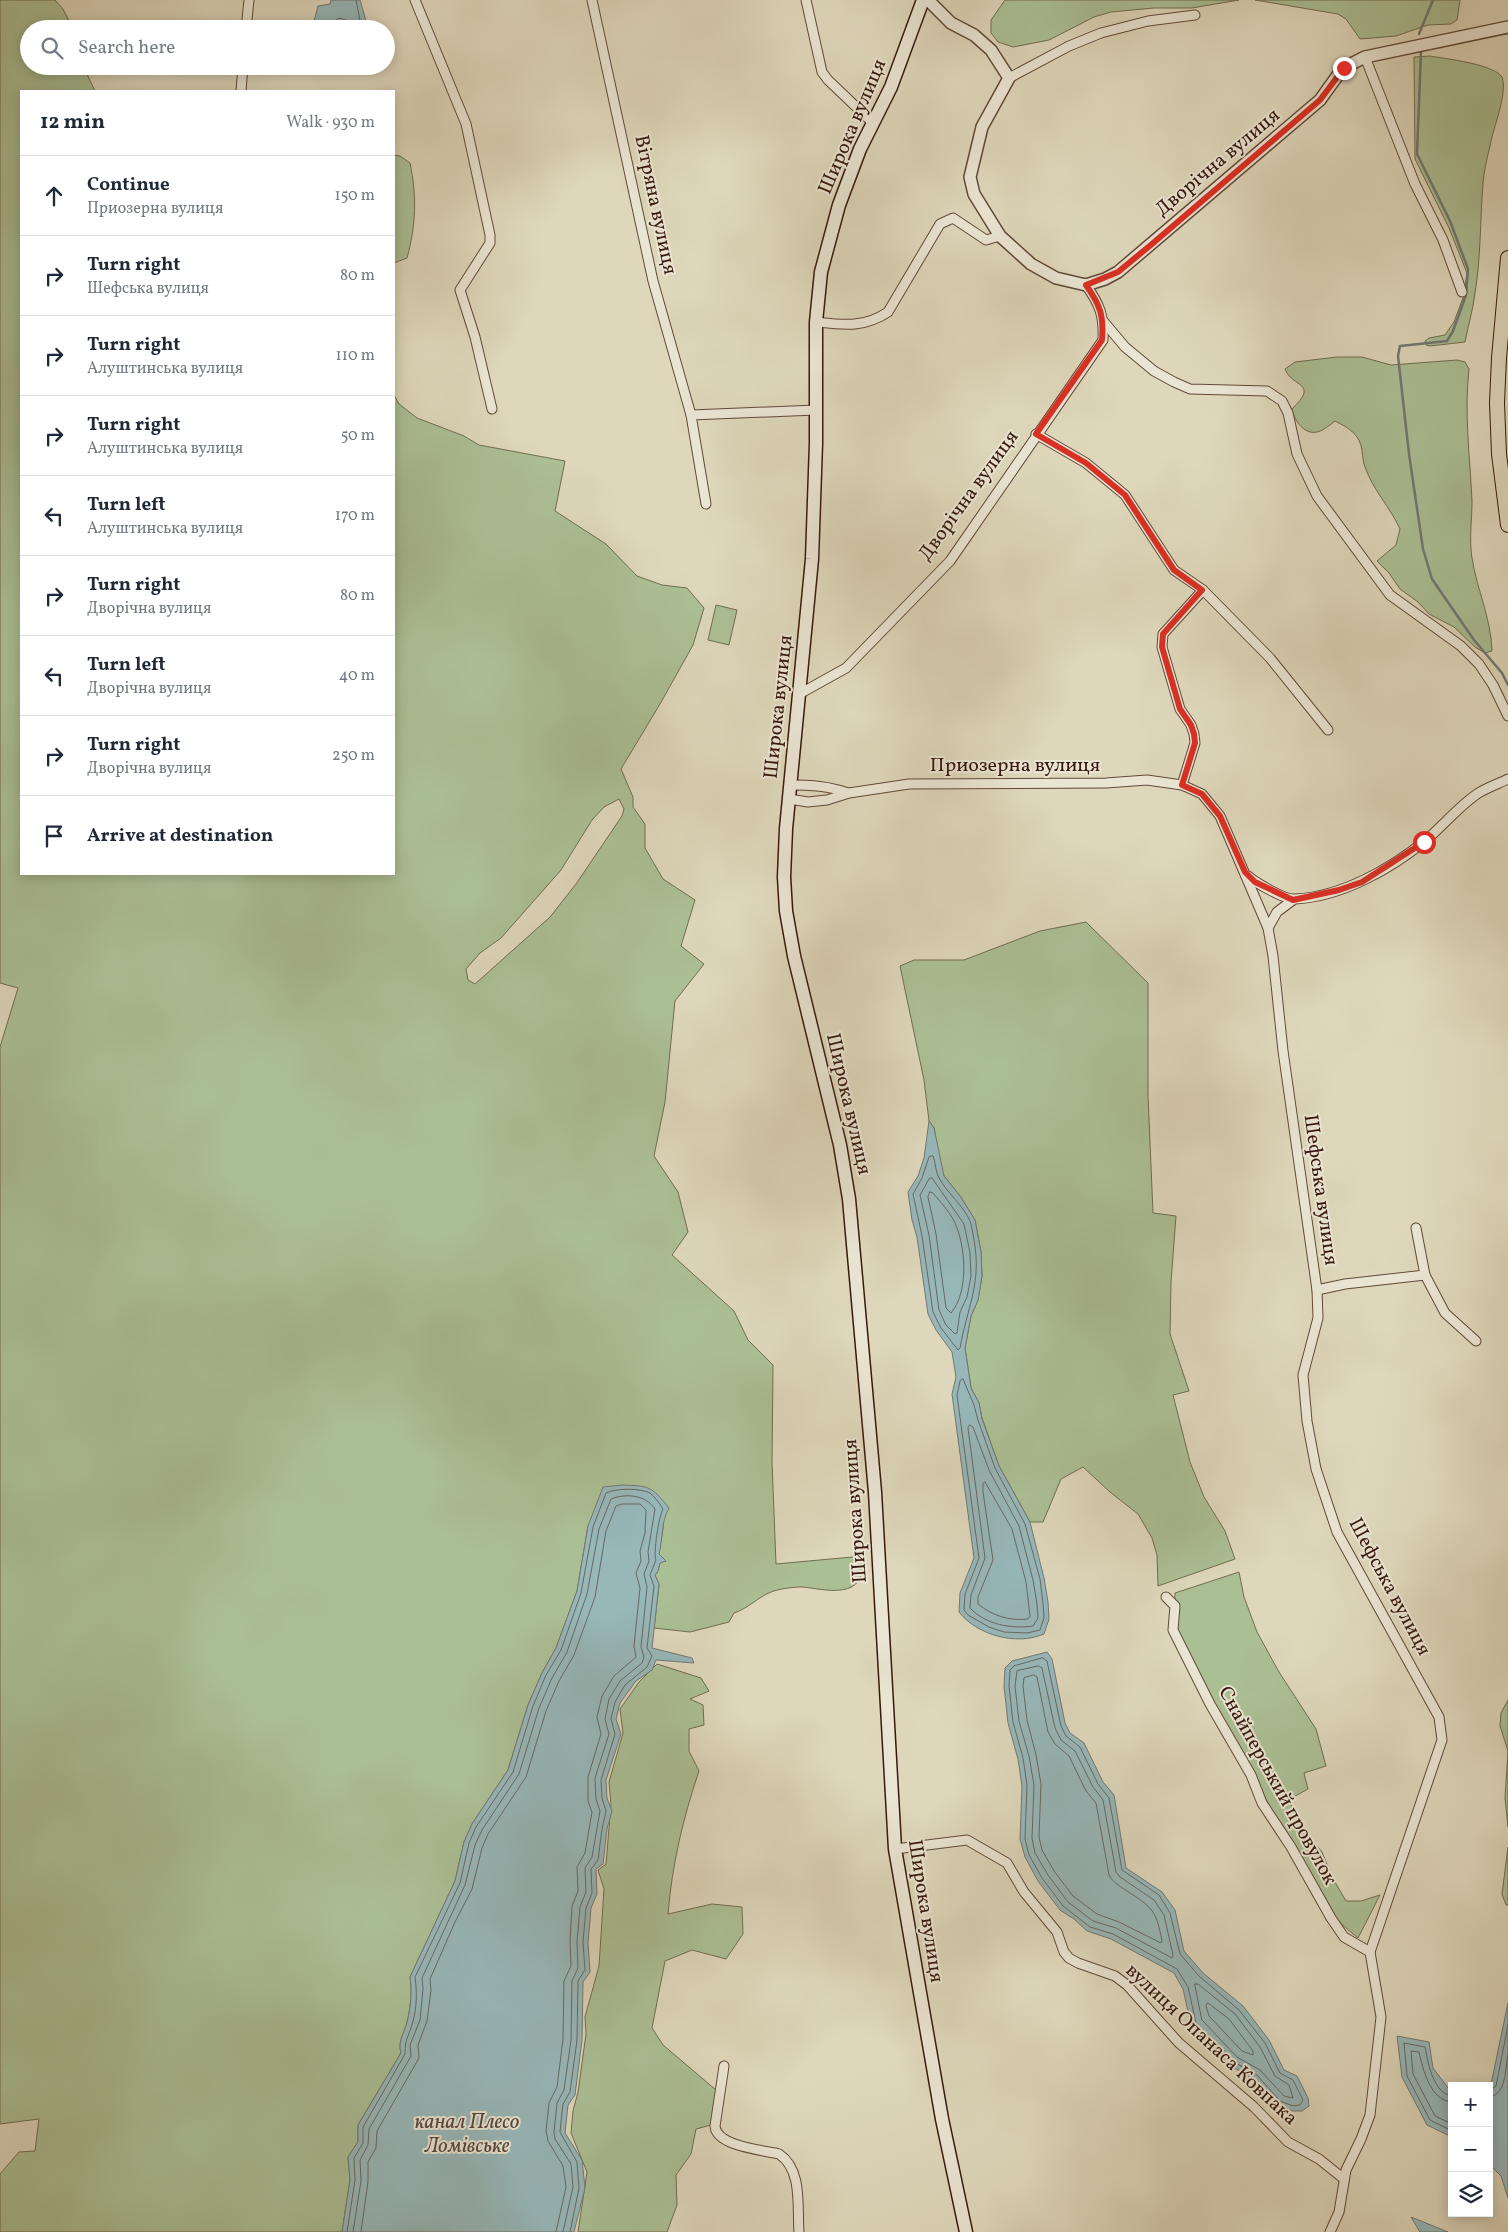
<!DOCTYPE html>
<html lang="en">
<head>
<meta charset="utf-8">
<style>
	:root { --surface:#fff; --page:#f2f2f3; --text:#1f2937; --muted:#747a83; --line:#e0e1e3 }
	body { margin:0; font-family:Vollkorn,serif; background:var(--page); color:var(--text) }
	.controls { position:absolute; right:15px; bottom:15px; display:grid; overflow:hidden; border-radius:0px; box-shadow:0 2px 12px #0003 }
	.controls button { width:45px; height:45px; display:grid; place-items:center; padding:0; border:0; border-bottom:1px solid var(--line); background:var(--surface); color:var(--text); font:25px sans-serif }
	.stop { position:absolute; width:15px; height:15px; margin:-11px; border:4px solid #d93025; border-radius:50%; background:#fff }
	.stop.end { background:#d93025; border-color:#fff; box-shadow:0 1px 5px #0008 }
	.list { margin:0; padding:0; list-style:none }
	h2 { display:flex; justify-content:space-between; align-items:center; height:65px; margin:0; padding:0 20px; font-size:21px }
	h2 small { font-size:16px; font-weight:400; color:var(--muted) }
	.list li { display:grid; grid-template-columns:32px 1fr auto; gap:15px; align-items:center; box-sizing:border-box; height:80px; padding:0 20px; border-top:1px solid var(--line) }
	.list b { display:block; font-size:19px; white-space:nowrap }
	.list p { margin:0; font-size:16px; white-space:nowrap; color:var(--muted) }
	.list em { font-size:16px; font-style:normal; color:var(--muted) }
	.icon { flex:none; width:28px; height:28px; fill:none; stroke:currentColor; stroke-width:2; stroke-linecap:round; stroke-linejoin:round }
	.map { position:relative; flex:none; width:1508px; height:2232px; overflow:hidden }
	.search { position:absolute; background:var(--surface); box-shadow:0 2px 12px #0003; left:20px; top:20px; width:375px; height:55px; display:flex; align-items:center; gap:12px; box-sizing:border-box; padding:0 18px; border-radius:28px; color:var(--muted); font-size:19px }
	.panel { position:absolute; background:var(--surface); box-shadow:0 2px 12px #0003; left:20px; top:90px; width:375px; height:785px; border-radius:0px }
	.map>svg:first-child { display:block }
	.green { fill:#abbf95; stroke:#716c51; fill-rule:evenodd }
	.water { fill:#97b7b9; stroke:#717874 }
	.lines { fill:none; stroke-linecap:round; stroke-linejoin:round }
	.shore { stroke:#676863; stroke-width:1 }
	.stream { stroke:#717874; stroke-width:2.5 }
	.minor-casing { stroke:#614938; stroke-width:11 }
	.tertiary-casing { stroke:#614938; stroke-width:14 }
	.secondary-casing { stroke:#371a0d; stroke-width:15 }
	.primary-casing { stroke:#371a0d; stroke-width:16 }
	.minor { stroke:#eae5d3; stroke-width:9 }
	.tertiary { stroke:#eae5d3; stroke-width:11 }
	.secondary { stroke:#eae5d3; stroke-width:12 }
	.primary { stroke:#ded7bb; stroke-width:14 }
	.route { stroke:#d93025; stroke-width:6 }
	.labels { text-anchor:middle; dominant-baseline:central; stroke-width:4; stroke-linejoin:round; paint-order:stroke }
	.street-label { font-size:20px; fill:#371a0d; stroke:#eae5d3 }
	.water-label { font-size:21px; font-style:italic; fill:#544941; stroke:#eae5d3 }
</style>
</head>
<body>
<div class="map">
<svg width="1508" height="2232" viewBox="0 0 1508 2232">
	<rect width="100%" height="100%" fill="#ded7bb"/>
	<filter id="stains"><feTurbulence type="fractalNoise" baseFrequency=".004" numOctaves="4"/><feColorMatrix values="0 0 0 0 .2 0 0 0 0 .09 0 0 0 0 .02 0 0 0 .5 -.17"/></filter>
	<radialGradient id="worn" r=".72"><stop offset=".6" stop-color="#630" stop-opacity="0"/><stop offset="1" stop-color="#630" stop-opacity=".3"/></radialGradient>
	<g class="green">
		<path d="M0 0H55L63 9 73 29H29V66H83L95 91H21V874H394V395L399 404 417 418 464 436 479 445 565 461 555 511 606 544 637 576 662 585 687 588 704 608 693 645 660 704 621 769 633 797V807L645 824V848L663 879 695 900 681 946 704 964 675 1001 665 1102 654 1156 678 1192 688 1232 672 1255 734 1311 748 1340 773 1365 772 1462 776 1564 863 1556C863 1562 863 1569 861 1575 854 1599 818 1588 802 1587 793 1587 778 1589 771 1592 758 1597 749 1608 734 1613L729 1622 690 1632 654 1628 659 1585 655 1575C662 1567 658 1560 659 1551 661 1539 664 1530 663 1518L588 1526 577 1591 556 1648 542 1673 528 1705 508 1770 472 1824 464 1842 455 1881 410 1977C412 1990 411 2005 408 2018 406 2031 397 2040 401 2053L358 2125V2142L348 2157 350 2180 342 2232H0V2174L19 2152 35 2151 39 2119 0 2124V1047L18 988 0 983ZM619 799 624 809 622 816 576 884 550 917 475 984 468 980 466 969 480 953 501 938 561 870 592 820 604 807Z"/>
		<polygon points="1005,0 1239,0 1192,8 1154,8 1111,12 1094,17 1049,40 1013,47 998,42 991,33 991,20"/>
		<polygon points="1255,0 1460,0 1457,20 1451,24 1428,25 1396,36 1360,39 1346,19 1338,14"/>
		<path d="M1430 56C1447 59 1493 64 1502 77 1508 93 1493 128 1490 146 1487 158 1484 171 1483 183 1480 220 1481 257 1475 293 1473 310 1468 326 1465 342L1430 346 1426 345 1425 341 1429 338 1445 335 1454 322 1463 298 1467 273 1449 228 1415 159 1414 57Z"/>
		<path d="M394 155 400 156 410 163C417 196 416 225 407 258L394 263Z"/>
		<path d="M1337 357H1362L1391 365 1457 360 1465 362 1469 369C1464 413 1470 457 1472 501 1472 520 1469 539 1472 558 1477 590 1491 618 1492 651L1485 653 1475 647 1454 627 1429 614 1418 602 1400 589 1389 573 1377 561 1396 545 1400 529C1390 507 1373 490 1365 467 1361 456 1364 447 1357 437 1351 429 1343 425 1335 421 1330 425 1323 431 1317 432 1304 435 1294 420 1292 409 1320 382 1292 388 1285 369L1295 362Z"/>
		<polygon points="716,605 737,610 729,645 708,640"/>
		<polygon points="1086,922 1148,983 1148,1095 1153,1213 1176,1216 1171,1282 1170,1334 1189,1391 1173,1395 1190,1462 1204,1497 1225,1531 1235,1559 1158,1586 1157,1555 1152,1538 1138,1514 1110,1492 1083,1467 1061,1479 1043,1522 1030,1522 999,1466 982,1418 979,1403 971,1388 965,1348 971,1316 978,1300 982,1276 981,1252 975,1220 960,1196 944,1176 941,1169 934,1128 929,1121 924,1080 900,966 914,960 964,960 1040,931"/>
		<polygon points="1239,1572 1244,1597 1257,1632 1279,1672 1316,1729 1326,1766 1304,1773 1308,1789 1288,1800 1311,1839 1322,1852 1332,1877 1346,1901 1361,1901 1380,1895 1358,1938 1339,1922 1313,1883 1212,1703 1174,1628 1175,1593"/>
		<path d="M657 1664 701 1678 709 1691 690 1699 703 1705 704 1725 689 1729V1751L699 1771C683 1818 672 1865 668 1914L712 1904 742 1907 743 1934 726 1959 692 1950 665 1961 652 2028 663 2045 716 2090 711 2125 696 2129 691 2154 676 2175 677 2205 667 2232H578L587 2172 571 2133 573 2111 578 2092 586 2034 585 2017 599 1966 604 1889 598 1870 606 1864 611 1804 609 1782 623 1733 620 1709 639 1682Z"/>
		<polygon points="1508,1700 1508,1827 1505,1798 1508,1751 1500,1726 1501,1713"/>
		<polygon points="1508,1847 1508,1905 1506,1905 1502,1894"/>
	</g>
	<g class="water">
		<polygon points="331,0 360,0 366,21 358,29 340,22 338,29 314,29 314,21 318,6 330,4"/>
		<path d="M929 1121 934 1128 944 1176 960 1196 975 1220 981 1252 982 1276 978 1300 971 1316 965 1348 971 1388 979 1403 982 1419 999 1466 1030 1522 1044 1578 1048 1602 1049 1619 1044 1634C1016 1646 977 1635 959 1612L960 1593 974 1558 952 1394 956 1377 952 1352 936 1330 928 1314 917 1237 912 1220 908 1192 918 1176 924 1158Z"/>
		<path d="M622 1485C650 1486 651 1486 669 1508 661 1521 663 1538 659 1554L666 1561 660 1563 658 1571 655 1575 659 1584 652 1648 692 1658 694 1663 656 1660 652 1670 636 1681 620 1703 616 1719 621 1734 606 1780 607 1798 612 1811 607 1829 603 1864 596 1869 597 1894 591 1908 588 1943 590 1972 583 1982 582 2040 575 2095 568 2105 565 2133 582 2160 585 2188 574 2232H342L350 2180 348 2157 358 2142V2125L401 2053C397 2040 406 2031 408 2018 411 2005 412 1990 410 1977L455 1881 464 1842 472 1824 508 1770 528 1705 542 1673 556 1648 577 1591 588 1526 603 1487Z"/>
		<polygon points="1047,1652 1052,1659 1065,1723 1070,1733 1084,1743 1103,1782 1114,1795 1126,1868 1162,1892 1175,1910 1184,1951 1203,1973 1243,2006 1269,2040 1284,2070 1297,2076 1308,2098 1309,2106 1302,2111 1293,2111 1277,2106 1253,2079 1231,2066 1191,2025 1183,1989 1174,1973 1111,1939 1087,1931 1074,1919 1060,1910 1038,1881 1025,1857 1020,1839 1022,1786 1018,1759 1008,1723 1004,1686 1005,1668 1012,1661"/>
		<polygon points="1508,2003 1508,2198 1501,2176 1489,2164 1489,2094"/>
		<polygon points="1397,2036 1429,2042 1433,2068 1452,2093 1452,2137 1427,2125 1402,2077"/>
		<polygon points="1411,2217 1448,2232 1420,2232"/>
	</g>
	<g class="lines">
		<g class="shore">
			<polyline points="335,29 335,21 339,18 355,23 360,20 356,0"/>
			<path d="M933 1156C936 1163 935 1171 939 1178 947 1193 963 1205 970 1221 972 1227 973 1234 974 1240 982 1283 967 1308 960 1348L958 1350 941 1328 933 1312 922 1236 913 1194 922 1178 929 1157Z"/>
			<polygon points="932,1178 964,1224 970,1253 971,1276 967,1297 960,1312 957,1333 955,1334 946,1325 939,1310 929,1235 920,1195 929,1179"/>
			<path d="M930 1192 933 1193C941 1203 953 1215 957 1228 966 1252 968 1293 951 1313L946 1308 936 1234 928 1197Z"/>
			<polygon points="963,1379 974,1405 978,1420 995,1468 1025,1524 1040,1579 1043,1603 1044,1618 1040,1630 1027,1633 1004,1632 989,1627 968,1615 964,1610 965,1594 979,1558 957,1395 960,1381"/>
			<path d="M970 1425 973 1427 989 1470 1019 1526 1033 1580 1037 1604 1038 1618 1033 1626C1012 1629 986 1625 970 1608L971 1595 985 1558 968 1428Z"/>
			<path d="M985 1482 1012 1529 1026 1582 1030 1616 1028 1619C1009 1621 993 1616 978 1604V1597L993 1560 983 1492V1484Z"/>
			<polygon points="1043,1658 1047,1661 1061,1726 1066,1736 1080,1747 1098,1784 1109,1798 1122,1870 1159,1895 1170,1913 1180,1954 1199,1976 1239,2010 1265,2043 1280,2073 1293,2080 1303,2100 1300,2105 1293,2106 1280,2101 1257,2075 1234,2062 1196,2023 1188,1987 1177,1969 1113,1934 1090,1927 1063,1906 1042,1878 1029,1855 1025,1839 1027,1785 1023,1758 1013,1722 1009,1686 1010,1670 1014,1666"/>
			<polygon points="1039,1666 1042,1668 1055,1728 1061,1740 1075,1751 1093,1787 1103,1800 1116,1872 1120,1877 1154,1900 1164,1915 1173,1955 1172,1958 1116,1928 1093,1921 1068,1902 1048,1875 1035,1853 1032,1838 1034,1785 1029,1756 1019,1721 1015,1686 1017,1671"/>
			<path d="M1034 1675 1037 1677 1048 1732 1055 1744 1069 1756 1086 1791 1096 1803 1109 1875C1113 1883 1120 1886 1127 1891 1153 1908 1156 1910 1162 1941L1161 1943 1119 1922 1097 1914 1073 1896 1054 1871 1042 1850 1039 1837 1041 1784 1036 1755 1027 1720 1023 1686 1024 1678Z"/>
			<polygon points="1195,1984 1198,1984 1235,2014 1260,2047 1275,2076 1289,2085 1293,2098 1284,2096 1260,2070 1237,2057 1202,2020"/>
			<polygon points="1208,2003 1229,2019 1253,2051 1253,2055 1242,2051 1209,2016 1206,2006"/>
			<polyline points="1489,2091 1496,2086 1508,2025"/>
			<path d="M1452 2096C1432 2093 1428 2061 1425 2047L1404 2043 1407 2076 1430 2120 1452 2131"/>
			<path d="M1489 2097C1507 2095 1505 2068 1508 2054"/>
			<path d="M1452 2102C1430 2101 1423 2069 1419 2052L1411 2051 1413 2074 1435 2116 1452 2124"/>
			<path d="M347 2232 355 2180 354 2158 363 2143V2127L405 2054C405 2037 409 2037 413 2021 417 2007 417 1991 415 1977L460 1883 469 1843 476 1827 513 1772 533 1706 546 1675 561 1650 581 1593 593 1527 606 1493C616 1488 640 1488 650 1493 655 1497 659 1503 663 1509 659 1516 653 1553 656 1560L650 1575 654 1586 647 1648 652 1656 647 1667 625 1685 615 1702 611 1719 615 1734 601 1780 602 1798 606 1811 602 1829 598 1860 591 1869 592 1893 586 1908 583 1942 585 1970 578 1981 577 2040 570 2092 563 2104 560 2132 577 2162 579 2188 570 2232"/>
			<path d="M353 2232 361 2181 360 2160 368 2145 369 2129 411 2056 410 2045 420 2020 423 1989 422 1978 465 1885 475 1845 482 1830 519 1774 539 1708 552 1678 567 1652 587 1594 599 1529 611 1499C626 1493 646 1495 655 1509L648 1552 649 1561 644 1574 647 1587 641 1647 644 1657 642 1663 620 1681 609 1699 605 1719 609 1734 595 1778 596 1799 600 1811 592 1857 585 1868 586 1892 580 1907 577 1942 578 1968 572 1981 571 2040 564 2090 557 2103 554 2132 555 2139 571 2164 573 2187 563 2232"/>
			<polyline points="361,2232 368,2182 368,2162 376,2148 377,2131 419,2058 418,2045 427,2021 431,1990 430,1979 455,1922 472,1889 482,1848 488,1834 526,1777 546,1711 559,1681 574,1655 595,1597 606,1531 616,1506 622,1504 640,1504 646,1510 645,1533 640,1551 641,1561 636,1573 640,1588 634,1646 636,1657 614,1676 602,1696 597,1717 601,1734 588,1777 588,1801 592,1812 585,1853 577,1867 578,1891 572,1906 570,1941 571,1966 564,1981 563,2039 557,2087 549,2103 546,2131 548,2141 563,2166 566,2187 556,2232"/>
		</g>
		<g class="stream">
			<polyline points="1419,34 1433,0"/>
			<polyline points="1421,51 1417,154 1450,221 1468,269 1466,295 1453,331 1447,341 1400,346 1398,356 1409,454 1423,549 1432,579 1474,640 1502,673 1508,685"/>
		</g>
		<defs>
			<g id="minor">
				<polyline points="415,0 466,124 490,235 490,243 460,290 475,337 492,409"/>
				<polyline points="592,0 653,281 691,415 706,504"/>
				<polyline points="806,0 822,72 828,80 873,123"/>
				<polyline points="246,29 249,0"/>
				<polyline points="1365,57 1415,184 1443,240 1462,292"/>
				<polyline points="1009,78 1069,46 1101,33 1148,21 1195,15"/>
				<polyline points="241,91 243,66"/>
				<path d="M816 322C844 325 864 328 888 312L940 224 953 218 986 240 1000 236"/>
				<polyline points="1104,322 1125,347 1154,371 1174,382 1190,389 1267,391 1282,401 1288,413 1297,454 1317,496 1390,595 1461,646 1479,664 1493,685 1508,716"/>
				<polyline points="691,415 816,410"/>
				<polyline points="1036,434 1086,463 1125,495 1174,570 1203,590 1270,658 1328,730"/>
				<path d="M801 693 846 668 950 561 1103 340C1104 315 1100 305 1086 285"/>
				<path d="M790 785C811 785 829 786 848 793"/>
				<polyline points="1182,785 1195,743 1194,734 1191,725 1180,709 1162,647 1163,634 1203,590"/>
				<polyline points="789,799 808,802 827,800 849,793 909,784 1106,783 1147,780 1182,785 1202,794 1220,816 1268,928 1273,956 1283,1051 1317,1290 1318,1318 1303,1375 1307,1421 1316,1469 1337,1532 1439,1717 1442,1740 1370,1952 1381,2017 1370,2115 1361,2139 1346,2170 1339,2212 1330,2232"/>
				<path d="M1248 876C1256 883 1285 900 1295 899 1341 897 1391 869 1426 840 1443 826 1458 807 1477 794 1486 788 1498 784 1508 779"/>
				<polyline points="1268,928 1277,912 1293,900"/>
				<polyline points="1416,1228 1425,1275 1445,1313 1476,1341"/>
				<polyline points="1317,1290 1345,1284 1425,1275"/>
				<polyline points="1166,1597 1175,1606 1173,1630 1210,1704 1251,1775 1262,1803 1291,1847 1331,1918 1344,1937 1370,1952"/>
				<polyline points="895,1849 967,1840 1007,1863 1024,1892 1057,1932 1064,1952 1069,1958 1078,1963 1115,1976 1127,1985 1179,2043 1254,2107 1288,2142 1319,2159 1344,2179"/>
				<path d="M724 2066 715 2126C716 2146 762 2150 779 2154 803 2170 797 2207 799 2232"/>
			</g>
			<polyline id="tertiary" points="928,0 951,23 974,35 991,50 1009,78 982,127 970,177 974,194 1000,236 1031,264 1056,278 1086,285 1105,279 1118,272 1320,100 1343,68 1365,57 1508,27"/>
			<polyline id="secondary" points="923,0 891,87 860,149 839,205 821,272 816,322 816,443 812,559 786,829 784,877 786,911 794,956 840,1145 849,1199 875,1492 895,1849 942,2119 966,2232"/>
			<polyline id="primary" points="1508,258 1499,358 1497,403 1499,454 1508,525"/>
		</defs>
		<use href="#minor" class="minor-casing"/>
		<use href="#tertiary" class="tertiary-casing"/>
		<use href="#secondary" class="secondary-casing"/>
		<use href="#primary" class="primary-casing"/>
		<use href="#minor" class="minor"/>
		<use href="#tertiary" class="tertiary"/>
		<use href="#secondary" class="secondary"/>
		<use href="#primary" class="primary"/>
	</g>
	<g class="lines">
		<path class="route" d="M1344 68 1320 100 1152 244 1118 272 1086 285C1100 305 1104 315 1102 340L1036 434 1086 463 1125 495 1174 570 1202 590 1163 634 1162 647 1180 709 1191 725 1194 734 1195 743 1182 785 1202 794 1220 816 1245 872 1255 882 1293 900 1339 890 1362 882 1424 842"/>
	</g>
	<g class="labels">
		<g class="street-label">
			<text transform="translate(853 127) rotate(-67)">Широка вулиця</text>
			<text transform="translate(1218 163) rotate(-40)">Дворічна вулиця</text>
			<text transform="translate(655 205) rotate(78)">Вітряна вулиця</text>
			<text transform="translate(969 496) rotate(-54)">Дворічна вулиця</text>
			<text transform="translate(779 707) rotate(-84)">Широка вулиця</text>
			<text x="1015" y="766">Приозерна вулиця</text>
			<text transform="translate(848 1104) rotate(77)">Широка вулиця</text>
			<text transform="translate(1320 1190) rotate(82)">Шефська вулиця</text>
			<text transform="translate(856 1511) rotate(-94)">Широка вулиця</text>
			<text transform="translate(1389 1587) rotate(62)">Шефська вулиця</text>
			<text transform="translate(1277 1786) rotate(61)">Снайперський провулок</text>
			<text transform="translate(925 1911) rotate(81)">Широка вулиця</text>
			<text transform="translate(1211 2045) rotate(43)">вулиця Опанаса Ковпака</text>
		</g>
		<g class="water-label">
			<text x="467" y="2122">канал Плесо<tspan x="467" dy="24">Ломівське</tspan></text>
		</g>
	</g>
	<rect width="100%" height="100%" filter="url(#stains)"/>
	<rect width="100%" height="100%" fill="url(#worn)"/>
</svg>
<div class="controls">
<button>+</button>
<button>−</button>
<button><svg class="icon" aria-label="layers" viewBox="0 0 24 24"><path d="M12 4l9 5-9 5-9-5zM3 14l9 5 9-5"/></svg></button>
</div>
<div class="stop" style="left:1424px;top:842px"></div>
<div class="stop end" style="left:1344px;top:68px"></div>
<div class="search"><svg class="icon" aria-label="search" viewBox="0 0 24 24"><circle cx="10" cy="10" r="6"/><path d="M15 15l6 6"/></svg>Search here</div>
<section class="panel">
<h2>12 min<small>Walk · 930 m</small></h2>
<ul class="list">
<li><svg class="icon" aria-label="ahead" viewBox="0 0 24 24"><path d="M12 20V5M6 11l6-6 6 6"/></svg><div><b>Continue</b><p>Приозерна вулиця</p></div><em>150 m</em></li>
<li><svg class="icon" aria-label="right" viewBox="0 0 24 24"><path d="M7 20v-9h11M14 6l5 5-5 5"/></svg><div><b>Turn right</b><p>Шефська вулиця</p></div><em>80 m</em></li>
<li><svg class="icon" aria-label="right" viewBox="0 0 24 24"><path d="M7 20v-9h11M14 6l5 5-5 5"/></svg><div><b>Turn right</b><p>Алуштинська вулиця</p></div><em>110 m</em></li>
<li><svg class="icon" aria-label="right" viewBox="0 0 24 24"><path d="M7 20v-9h11M14 6l5 5-5 5"/></svg><div><b>Turn right</b><p>Алуштинська вулиця</p></div><em>50 m</em></li>
<li><svg class="icon" aria-label="left" viewBox="0 0 24 24"><path d="M17 20v-9H6M10 6l-5 5 5 5"/></svg><div><b>Turn left</b><p>Алуштинська вулиця</p></div><em>170 m</em></li>
<li><svg class="icon" aria-label="right" viewBox="0 0 24 24"><path d="M7 20v-9h11M14 6l5 5-5 5"/></svg><div><b>Turn right</b><p>Дворічна вулиця</p></div><em>80 m</em></li>
<li><svg class="icon" aria-label="left" viewBox="0 0 24 24"><path d="M17 20v-9H6M10 6l-5 5 5 5"/></svg><div><b>Turn left</b><p>Дворічна вулиця</p></div><em>40 m</em></li>
<li><svg class="icon" aria-label="right" viewBox="0 0 24 24"><path d="M7 20v-9h11M14 6l5 5-5 5"/></svg><div><b>Turn right</b><p>Дворічна вулиця</p></div><em>250 m</em></li>
<li><svg class="icon" aria-label="arrive" viewBox="0 0 24 24"><path d="M6 21V4h12l-3 4 3 4H6"/></svg><div><b>Arrive at destination</b></div></li>
</ul>
</section>
</div>
</body>
</html>
